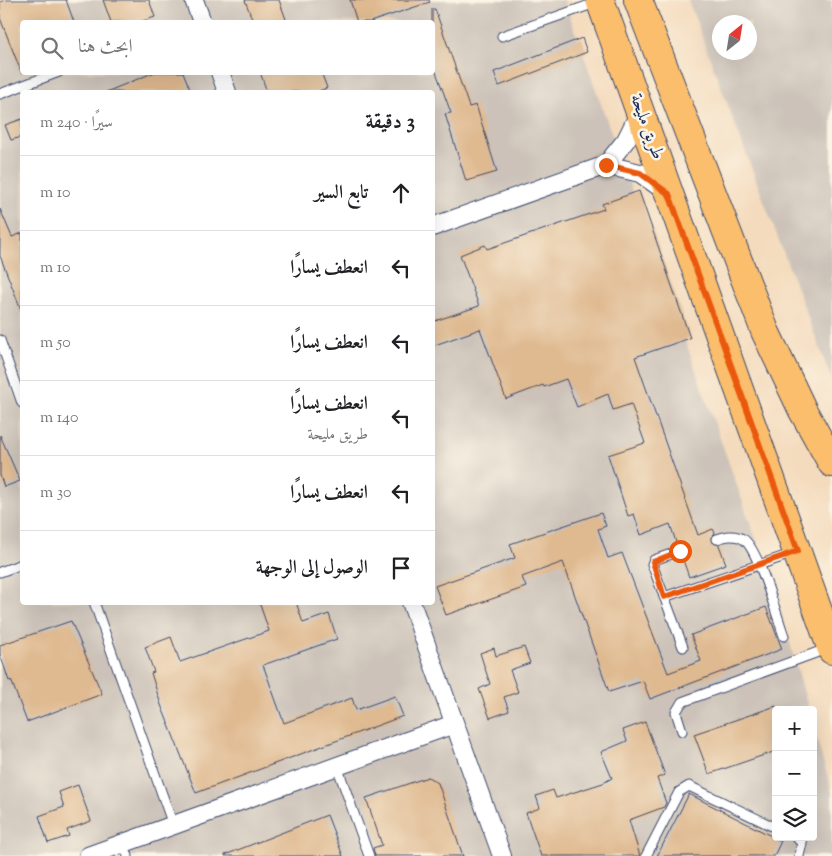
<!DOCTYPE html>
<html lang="ar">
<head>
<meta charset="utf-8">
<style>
	:root { --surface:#fff; --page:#f6f6f6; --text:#202124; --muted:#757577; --line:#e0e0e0 }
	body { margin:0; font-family:"Sorts Mill Goudy",Amiri,serif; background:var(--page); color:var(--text); direction:rtl }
	.controls { position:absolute; right:15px; bottom:15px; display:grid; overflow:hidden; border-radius:5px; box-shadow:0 5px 20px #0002 }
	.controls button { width:45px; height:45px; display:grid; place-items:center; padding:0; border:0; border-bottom:1px solid var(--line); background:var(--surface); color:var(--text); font:25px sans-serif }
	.compass { position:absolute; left:712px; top:15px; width:45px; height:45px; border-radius:50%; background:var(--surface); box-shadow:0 5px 20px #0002; rotate:30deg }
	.stop { position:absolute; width:15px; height:15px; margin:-11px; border:4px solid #ea580c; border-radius:50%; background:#fff }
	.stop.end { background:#ea580c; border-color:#fff; box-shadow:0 1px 5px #0008 }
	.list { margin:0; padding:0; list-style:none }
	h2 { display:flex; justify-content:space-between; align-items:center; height:65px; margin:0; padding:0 20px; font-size:21px }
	h2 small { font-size:16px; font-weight:400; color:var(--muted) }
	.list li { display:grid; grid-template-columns:32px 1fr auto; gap:15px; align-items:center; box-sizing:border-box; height:75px; padding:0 20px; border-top:1px solid var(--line) }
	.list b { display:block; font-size:19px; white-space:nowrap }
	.list p { margin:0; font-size:16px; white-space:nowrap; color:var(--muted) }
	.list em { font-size:16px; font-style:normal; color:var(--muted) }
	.icon { flex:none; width:28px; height:28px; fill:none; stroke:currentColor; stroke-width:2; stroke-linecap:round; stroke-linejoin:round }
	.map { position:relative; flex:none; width:832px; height:856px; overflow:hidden; direction:ltr }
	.search { position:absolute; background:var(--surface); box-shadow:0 5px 20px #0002; left:20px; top:20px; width:415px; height:55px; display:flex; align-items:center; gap:12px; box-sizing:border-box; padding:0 18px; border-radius:5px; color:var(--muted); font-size:19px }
	.panel { position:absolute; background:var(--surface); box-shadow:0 5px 20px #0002; left:20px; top:90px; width:415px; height:515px; border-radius:5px; direction:rtl }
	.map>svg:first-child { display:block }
	.industrial { fill:#ccc2b9; fill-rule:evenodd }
	.building { fill:#dfb990 }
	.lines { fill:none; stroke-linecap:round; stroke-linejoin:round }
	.service-casing { stroke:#3c496c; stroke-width:11 }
	.minor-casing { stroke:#3c496c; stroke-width:20 }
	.primary-casing { stroke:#3c496c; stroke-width:30 }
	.service { stroke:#fff; stroke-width:9 }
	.minor { stroke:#fff; stroke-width:18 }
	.primary { stroke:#fabe6d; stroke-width:28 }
	.route { stroke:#ea580c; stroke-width:6 }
	.labels { text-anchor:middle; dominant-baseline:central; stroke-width:5; stroke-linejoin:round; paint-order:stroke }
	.street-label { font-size:18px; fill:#1b2f5e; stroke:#fcf5e5 }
</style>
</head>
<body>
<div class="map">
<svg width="832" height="856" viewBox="0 0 832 856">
	<rect width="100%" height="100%" fill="#fcf5e5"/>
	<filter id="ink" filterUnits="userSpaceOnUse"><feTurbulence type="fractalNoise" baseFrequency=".02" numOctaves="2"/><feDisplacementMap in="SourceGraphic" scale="10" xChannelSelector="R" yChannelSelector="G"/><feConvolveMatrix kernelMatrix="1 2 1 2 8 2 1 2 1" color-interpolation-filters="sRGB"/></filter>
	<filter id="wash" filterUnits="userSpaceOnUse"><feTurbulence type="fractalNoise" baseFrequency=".0096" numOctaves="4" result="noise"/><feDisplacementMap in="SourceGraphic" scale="20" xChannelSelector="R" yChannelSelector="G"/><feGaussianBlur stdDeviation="1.12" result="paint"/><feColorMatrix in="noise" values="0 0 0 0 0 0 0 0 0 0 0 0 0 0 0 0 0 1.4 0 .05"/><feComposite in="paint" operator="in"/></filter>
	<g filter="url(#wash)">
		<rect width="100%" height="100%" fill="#f4dbbd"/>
		<g class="industrial">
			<path d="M0 0H564L778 601 809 710H776V837H813V726L832 793V856H0ZM22 22H432V72H22ZM22 92H432V602H22Z"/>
			<path d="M688 0H832V381ZM720 22H750V52H720Z"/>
		</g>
		<g id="blocks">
			<g class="building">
				<polygon points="6,0 66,0 74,22 22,22 22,74 0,18 0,2"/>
				<polygon points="103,0 149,0 155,17 140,22 111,22"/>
				<polygon points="245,0 279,0 287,22 253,22"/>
				<polygon points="350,0 429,0 430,2 370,22 357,22"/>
				<polygon points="432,9 435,9 469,107 476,105 497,172 466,181 445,114 451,113 432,61"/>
				<polygon points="582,38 587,52 499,86 494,72"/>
				<polygon points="155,72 183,72 191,92 106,92"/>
				<polygon points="260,72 321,72 327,88 316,92 267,92"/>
				<polygon points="22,119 22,137 11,140 5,125"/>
				<polygon points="639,191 690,338 635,357 698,535 713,529 715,533 711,537 711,541 719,545 726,564 689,577 682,557 686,553 686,549 682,545 677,545 670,524 641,535 634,514 628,516 608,455 645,443 631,404 613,410 608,394 577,407 566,379 544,387 543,385 506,399 480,329 432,346 432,322 479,306 460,255 485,245 487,249 604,209 602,204"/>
				<polygon points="0,209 12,237 22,233 22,312 0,256"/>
				<polygon points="0,435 20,481 4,487 0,475"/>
				<polygon points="601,513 606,526 598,529 608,558 622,553 668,673 701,661 691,635 766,607 782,649 650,699 643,681 609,692 563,562 522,577 526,587 446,615 435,586 515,558 510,544"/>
				<polygon points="259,602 296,602 303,623 329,614 337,639 263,665 284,723 352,698 356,710 395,696 403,716 196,793 161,705 151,673 154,672 145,647 171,637 180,662 269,631"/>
				<polygon points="71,621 102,694 27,722 11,680 9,681 0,654 0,645"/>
				<polygon points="524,647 530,663 510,670 518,692 504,697 509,711 490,718 479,689 490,684 480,653 494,648 496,656"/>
				<polygon points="776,706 776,751 709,774 694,734"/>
				<polygon points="645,722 665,775 657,778 666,803 664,807 629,820 640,856 541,856 526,813 540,808 536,796 553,790 556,798 603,783 612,778 601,752 627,741 623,730"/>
				<polygon points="428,777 438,783 463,856 375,856 373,848 382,845 366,798"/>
				<polygon points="78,785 91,821 67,830 69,836 48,843 39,816 64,807 59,792"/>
				<polygon points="689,794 781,841 774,856 657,856"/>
				<polygon points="327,815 343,856 225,856 225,855"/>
			</g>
		</g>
	</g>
	<g filter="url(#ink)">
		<use href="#blocks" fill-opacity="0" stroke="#3c496c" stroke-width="1"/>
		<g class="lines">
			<defs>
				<g id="service">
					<polyline points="502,36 598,2"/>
					<polyline points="0,94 59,72"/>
					<polyline points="0,340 22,403"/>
					<path d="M717 539C726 536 734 534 743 539 758 547 777 617 784 636"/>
					<polyline points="680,551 654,560 652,564 683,647"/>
					<polyline points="0,572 22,564"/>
					<polyline points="664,597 794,553"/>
					<polyline points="94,602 173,825"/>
					<polyline points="682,731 676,712 682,702 829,648"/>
					<polyline points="337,766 369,856"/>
					<polyline points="796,837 802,843 799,856"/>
					<polyline points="123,843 128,856"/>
					<polyline points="646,856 679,792 689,786 776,828"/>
				</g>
				<g id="minor">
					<polyline points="194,0 202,22"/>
					<polyline points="220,72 227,92"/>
					<polyline points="606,165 640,173 668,193"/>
					<polyline points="432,227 606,165 626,140 640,112"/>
					<polyline points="411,602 502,856"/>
					<polyline points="88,856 454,724"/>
				</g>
				<g id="primary">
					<polyline points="600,0 832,650"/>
					<polyline points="638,0 765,331 803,411 832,463"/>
				</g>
			</defs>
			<use href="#service" class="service-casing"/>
			<use href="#minor" class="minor-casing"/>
			<use href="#primary" class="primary-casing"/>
			<use href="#service" class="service"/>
			<use href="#minor" class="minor"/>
			<use href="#primary" class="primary"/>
		</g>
	</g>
	<g class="lines" filter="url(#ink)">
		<polyline class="route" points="606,165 640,173 669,194 798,551 664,597 653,562 680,551"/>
	</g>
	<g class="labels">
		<g class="street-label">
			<text transform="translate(646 127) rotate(70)">طريق مليحة</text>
		</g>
	</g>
</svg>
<div class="controls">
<button>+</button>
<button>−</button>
<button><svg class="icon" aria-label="layers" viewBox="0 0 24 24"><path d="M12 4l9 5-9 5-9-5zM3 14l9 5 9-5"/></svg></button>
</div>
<svg class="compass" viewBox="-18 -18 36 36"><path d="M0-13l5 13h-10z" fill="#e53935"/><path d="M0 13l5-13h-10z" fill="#757577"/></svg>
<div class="stop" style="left:680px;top:551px"></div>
<div class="stop end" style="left:606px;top:165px"></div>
<div class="search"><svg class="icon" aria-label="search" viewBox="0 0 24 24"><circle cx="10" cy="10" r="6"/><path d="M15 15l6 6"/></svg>ابحث هنا</div>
<section class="panel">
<h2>3 دقيقة<small>سيرًا · 240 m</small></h2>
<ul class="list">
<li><svg class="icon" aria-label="ahead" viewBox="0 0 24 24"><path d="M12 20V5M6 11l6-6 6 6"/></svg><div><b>تابع السير</b></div><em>10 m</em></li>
<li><svg class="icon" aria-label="left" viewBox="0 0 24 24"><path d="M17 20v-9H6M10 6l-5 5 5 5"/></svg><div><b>انعطف يسارًا</b></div><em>10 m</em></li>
<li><svg class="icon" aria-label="left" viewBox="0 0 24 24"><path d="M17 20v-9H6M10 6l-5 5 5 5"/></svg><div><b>انعطف يسارًا</b></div><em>50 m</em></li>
<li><svg class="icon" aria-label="left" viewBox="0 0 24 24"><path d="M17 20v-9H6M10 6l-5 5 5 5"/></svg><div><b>انعطف يسارًا</b><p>طريق مليحة</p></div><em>140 m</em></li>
<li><svg class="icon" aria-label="left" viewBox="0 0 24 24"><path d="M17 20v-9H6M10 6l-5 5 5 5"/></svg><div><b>انعطف يسارًا</b></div><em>30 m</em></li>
<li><svg class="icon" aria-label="arrive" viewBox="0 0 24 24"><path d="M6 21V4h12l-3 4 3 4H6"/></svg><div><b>الوصول إلى الوجهة</b></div></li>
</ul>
</section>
</div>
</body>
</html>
